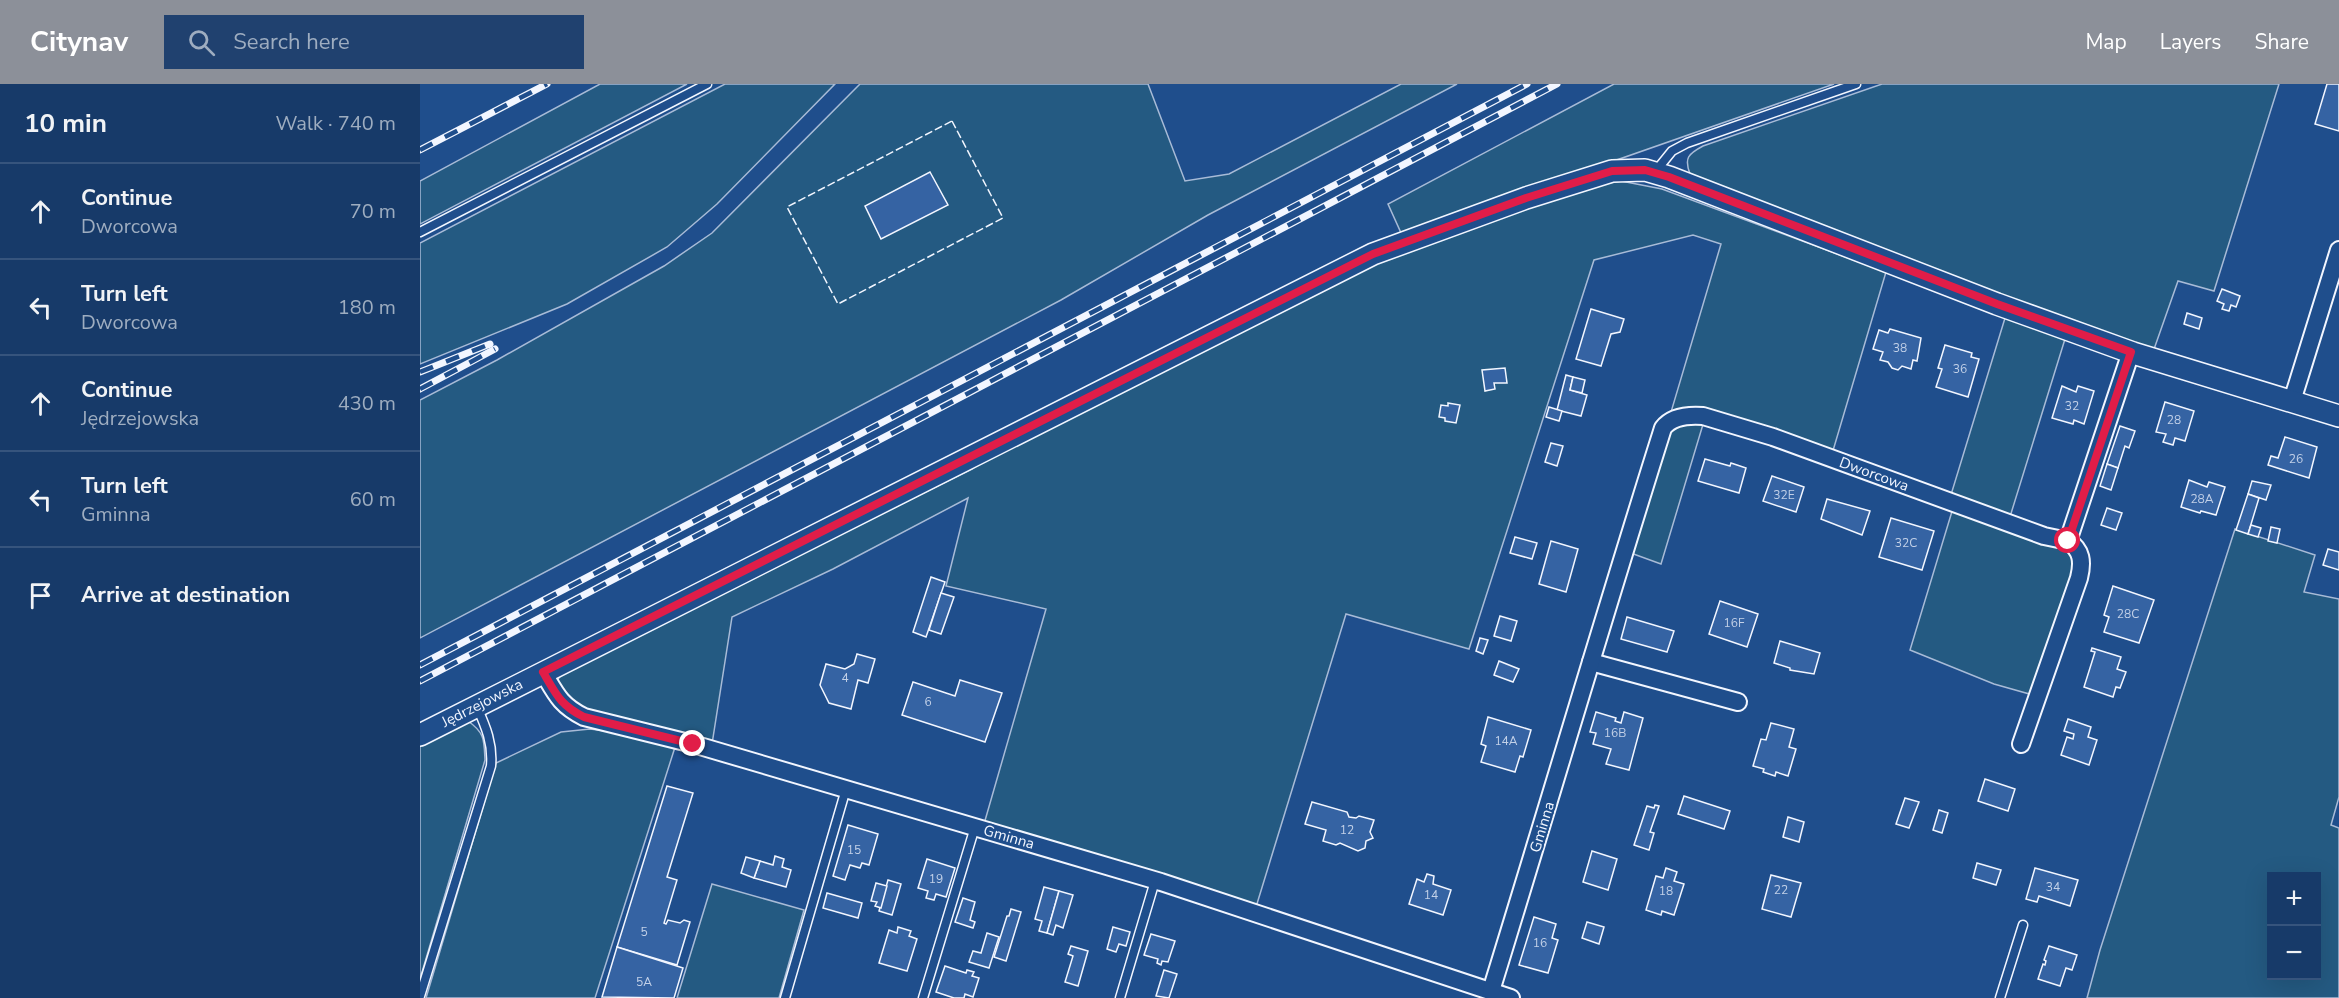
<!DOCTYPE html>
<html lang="en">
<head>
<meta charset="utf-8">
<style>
	:root { --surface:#173a69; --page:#20416f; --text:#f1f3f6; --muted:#9eadc0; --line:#36547d; --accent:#8c9099 }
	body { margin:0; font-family:"Nunito Sans",sans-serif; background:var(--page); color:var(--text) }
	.controls { position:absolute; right:18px; bottom:18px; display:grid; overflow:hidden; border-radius:0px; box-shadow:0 6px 24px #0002 }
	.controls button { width:54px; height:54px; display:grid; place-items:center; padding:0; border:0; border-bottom:2px solid var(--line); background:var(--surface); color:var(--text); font:30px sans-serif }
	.stop { position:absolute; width:18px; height:18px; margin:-14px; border:4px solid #e11d48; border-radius:50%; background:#fff }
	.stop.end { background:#e11d48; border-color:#fff; box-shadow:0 2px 6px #0008 }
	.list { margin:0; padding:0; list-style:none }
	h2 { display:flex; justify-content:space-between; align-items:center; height:78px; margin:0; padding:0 24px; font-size:26px }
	h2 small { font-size:20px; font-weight:400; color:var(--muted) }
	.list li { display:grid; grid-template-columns:39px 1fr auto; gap:18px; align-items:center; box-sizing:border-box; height:96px; padding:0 24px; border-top:2px solid var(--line) }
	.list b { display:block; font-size:22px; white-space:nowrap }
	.list p { margin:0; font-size:20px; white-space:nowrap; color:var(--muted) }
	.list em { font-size:20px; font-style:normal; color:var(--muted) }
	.icon { flex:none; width:33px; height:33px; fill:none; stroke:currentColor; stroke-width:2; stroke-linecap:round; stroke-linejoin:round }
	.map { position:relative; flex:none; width:1919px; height:914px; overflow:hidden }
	header { display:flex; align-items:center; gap:36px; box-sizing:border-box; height:84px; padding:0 30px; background:var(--accent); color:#fff }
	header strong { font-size:28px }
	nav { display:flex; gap:33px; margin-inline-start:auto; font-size:21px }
	.search { width:420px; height:54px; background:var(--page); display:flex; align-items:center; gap:15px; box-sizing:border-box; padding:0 21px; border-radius:0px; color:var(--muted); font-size:22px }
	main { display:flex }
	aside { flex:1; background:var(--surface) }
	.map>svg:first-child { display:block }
	.green { fill:#245a82; stroke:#a8bbd7; stroke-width:1.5; fill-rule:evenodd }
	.building { fill:#3563a3; stroke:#f2f6ff; stroke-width:1.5 }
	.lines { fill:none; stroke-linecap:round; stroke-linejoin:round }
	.service-casing { stroke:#f2f6ff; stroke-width:11 }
	.minor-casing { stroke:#f2f6ff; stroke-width:20 }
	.tertiary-casing { stroke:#f2f6ff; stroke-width:24 }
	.service { stroke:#1f4e8c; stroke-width:8 }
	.minor { stroke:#1f4e8c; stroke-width:16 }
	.tertiary { stroke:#1f4e8c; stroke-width:21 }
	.rail-casing { stroke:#f2f6ff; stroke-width:7 }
	.rail { stroke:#1f4e8c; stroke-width:4.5; stroke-dasharray:14; stroke-linecap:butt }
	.fence { stroke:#f2f6ff; stroke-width:1.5; stroke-dasharray:8 3; stroke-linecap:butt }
	.route { stroke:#e11d48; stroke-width:8 }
	.labels { text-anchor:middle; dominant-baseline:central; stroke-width:4.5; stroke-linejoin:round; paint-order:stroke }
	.number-label { font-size:12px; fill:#c3d1e8 }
	.street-label { font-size:15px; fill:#f2f6ff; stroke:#1f4e8c }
</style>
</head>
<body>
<header>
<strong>Citynav</strong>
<div class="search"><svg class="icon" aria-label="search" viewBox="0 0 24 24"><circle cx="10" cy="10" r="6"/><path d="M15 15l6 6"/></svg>Search here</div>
<nav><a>Map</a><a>Layers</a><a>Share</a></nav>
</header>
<main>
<aside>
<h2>10 min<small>Walk · 740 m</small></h2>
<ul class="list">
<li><svg class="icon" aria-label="ahead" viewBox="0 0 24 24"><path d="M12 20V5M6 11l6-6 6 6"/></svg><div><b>Continue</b><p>Dworcowa</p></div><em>70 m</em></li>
<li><svg class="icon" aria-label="left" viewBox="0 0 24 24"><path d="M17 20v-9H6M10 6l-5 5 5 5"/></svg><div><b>Turn left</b><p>Dworcowa</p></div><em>180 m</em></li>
<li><svg class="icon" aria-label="ahead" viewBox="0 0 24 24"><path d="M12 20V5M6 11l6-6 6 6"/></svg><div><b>Continue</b><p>Jędrzejowska</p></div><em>430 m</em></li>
<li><svg class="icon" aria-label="left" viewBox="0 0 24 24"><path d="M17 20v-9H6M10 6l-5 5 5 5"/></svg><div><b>Turn left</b><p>Gminna</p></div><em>60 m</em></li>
<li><svg class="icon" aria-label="arrive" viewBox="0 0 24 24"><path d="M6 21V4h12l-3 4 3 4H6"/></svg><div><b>Arrive at destination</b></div></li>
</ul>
</aside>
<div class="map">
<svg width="1919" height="914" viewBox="0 0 1919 914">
	<rect width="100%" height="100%" fill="#1f4e8c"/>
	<g class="green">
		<polygon points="180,0 267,0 0,140 0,97"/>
		<polygon points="305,0 415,0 297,120 247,163 147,220 0,280 0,159"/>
		<polygon points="440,0 728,0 765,97 809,90 981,0 1037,0 788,131 641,216 0,554 0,316 77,276 244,182 292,149"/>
		<polygon points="1194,0 1414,0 982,151 968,120"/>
		<path d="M1462 0H1859L1794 207 1758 197 1733 268 1678 249 1270 90C1264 74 1268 70 1283 62Z"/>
		<polygon points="1201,97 1242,105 1466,188 1412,370 1301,329 1275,323 1264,324 1251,328 1301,160 1273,151 1174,176 1049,565 926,530 836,823 564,740 626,525 526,502 548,414 413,485 312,533 292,660 167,627 146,615 137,599 138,595 144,588 552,385 560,379 950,182 1169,102"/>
		<polygon points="1585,234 1645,255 1589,436 1530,414"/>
		<polygon points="1284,337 1241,480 1208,468 1246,353 1258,340"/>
		<polygon points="1533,424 1633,459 1650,467 1656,479 1613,611 1574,600 1490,566"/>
		<path d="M1815 445 1895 471 1884 508 1919 515V713L1911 741 1919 744V914H1667L1680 866ZM1852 792H1896V892H1852Z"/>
		<path d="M48 637C65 649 64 656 65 676L0 895V661Z"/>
		<polygon points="170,645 194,648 256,660 175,914 6,914 76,679 141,648"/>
		<polygon points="292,800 384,826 359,914 257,914"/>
	</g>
	<g class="building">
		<polygon points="1907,0 1919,0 1919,47 1895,40"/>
		<polygon points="510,88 528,121 461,155 445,122"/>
		<polygon points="1802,205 1820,212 1816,223 1811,221 1809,227 1802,225 1804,220 1797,217"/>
		<polygon points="1171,225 1204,235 1200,248 1191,250 1181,282 1156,275"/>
		<polygon points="1767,229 1782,234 1779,245 1764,240"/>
		<polygon points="1470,245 1501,254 1497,277 1493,276 1491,285 1482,282 1478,286 1472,284 1468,278 1460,276 1463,268 1453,265 1459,246 1468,249"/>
		<polygon points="1525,261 1552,269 1551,273 1559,275 1548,313 1516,303 1522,285 1518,284"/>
		<polygon points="1085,284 1087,299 1074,299 1075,305 1065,307 1062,286"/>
		<polygon points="1146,291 1153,293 1150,306 1167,311 1161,332 1137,326"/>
		<polygon points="1153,293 1165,296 1162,309 1150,306"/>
		<polygon points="1642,302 1656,308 1658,302 1674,307 1664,340 1654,336 1653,340 1632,334"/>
		<polygon points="1745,318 1774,327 1765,357 1755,354 1753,361 1743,358 1746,350 1736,348"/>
		<polygon points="1028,319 1040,321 1036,339 1025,337 1025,334 1019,333 1021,321 1028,322"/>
		<polygon points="1129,323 1142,327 1139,337 1126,333"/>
		<polygon points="1700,342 1715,347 1709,364 1705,362 1698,384 1687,380"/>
		<polygon points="1865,353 1897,363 1889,394 1848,381 1851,372 1858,374"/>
		<polygon points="1131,359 1143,362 1137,382 1125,378"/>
		<polygon points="1285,375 1310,382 1311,379 1326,384 1319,409 1278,397"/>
		<polygon points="1687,380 1698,384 1691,406 1680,402"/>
		<polygon points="1352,392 1384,403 1376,428 1343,417"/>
		<polygon points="1769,396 1787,403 1789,398 1805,403 1796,431 1781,427 1780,429 1761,423"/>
		<polygon points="1832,397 1851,401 1846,416 1828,410"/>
		<polygon points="1828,410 1839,414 1828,450 1816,446"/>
		<polygon points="1407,415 1450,427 1442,451 1401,435"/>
		<polygon points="1687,424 1702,429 1696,446 1681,441"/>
		<polygon points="1471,434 1514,447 1502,486 1459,473"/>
		<polygon points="1831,441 1841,444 1838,453 1828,450"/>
		<polygon points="1851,443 1860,445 1857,459 1848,457"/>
		<polygon points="1095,453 1117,459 1112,475 1090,469"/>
		<polygon points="1131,457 1158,465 1146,508 1119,500"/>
		<polygon points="1908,465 1919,468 1919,486 1903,481"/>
		<polygon points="511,493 525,498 506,553 493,548"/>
		<polygon points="1693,502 1734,516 1719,559 1684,548 1689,533 1684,531"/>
		<polygon points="521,509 534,513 521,550 509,546"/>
		<polygon points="1300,517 1338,530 1327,563 1289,550"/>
		<polygon points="1080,532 1097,537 1091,557 1074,552"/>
		<polygon points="1207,533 1254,547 1247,568 1201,555"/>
		<polygon points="1060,554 1068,556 1063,570 1056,567"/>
		<polygon points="1360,557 1400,569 1394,590 1370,586 1370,584 1354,579"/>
		<polygon points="1672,564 1701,573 1697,585 1706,588 1700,604 1696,603 1693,613 1664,603 1675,568 1671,567"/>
		<polygon points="437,570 455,575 448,599 438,596 431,625 409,619 400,601 406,580 425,585 434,580"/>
		<polygon points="1079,577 1099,585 1093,598 1074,591"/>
		<polygon points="540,596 582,609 565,658 482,631 493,598 535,612"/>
		<polygon points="1176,628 1196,634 1195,637 1201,639 1204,628 1223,634 1209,686 1186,680 1191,665 1173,660 1176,649 1170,648"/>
		<polygon points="1068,633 1111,646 1103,673 1100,672 1095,688 1061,678 1066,662 1061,660"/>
		<polygon points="1648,635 1671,643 1668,653 1677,656 1669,681 1641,671 1647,653 1653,655 1654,650 1644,647"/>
		<polygon points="1351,639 1374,645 1369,663 1376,665 1368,692 1356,688 1355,692 1343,688 1344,685 1333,682 1341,655 1346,656"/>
		<polygon points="1565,695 1595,705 1588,727 1558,717"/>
		<polygon points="247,702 273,709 247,793 257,796 244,839 246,840 248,836 260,839 264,836 270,838 257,881 197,863"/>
		<polygon points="1264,712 1310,727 1304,745 1258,730"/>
		<polygon points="1485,714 1499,718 1489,744 1476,740"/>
		<polygon points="892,718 927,728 929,733 936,734 939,732 954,736 950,748 953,754 946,757 945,764 938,767 920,759 916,761 903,757 906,746 885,740"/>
		<polygon points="1235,721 1239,722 1230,748 1234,749 1229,766 1214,761 1227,722 1234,724"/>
		<polygon points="1519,726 1528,729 1522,749 1513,746"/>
		<polygon points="1368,733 1384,738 1379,758 1363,753"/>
		<polygon points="428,741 458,750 449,781 442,779 440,784 430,781 425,796 413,792"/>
		<polygon points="1172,767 1197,775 1188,806 1163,798"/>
		<polygon points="355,772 364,775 362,783 371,786 366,803 334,794 340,777 353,781"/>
		<polygon points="326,773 340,777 334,794 321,789"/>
		<polygon points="507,775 535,784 526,813 516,810 514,816 506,814 508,807 498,804"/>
		<polygon points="1557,779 1581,786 1576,801 1553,794"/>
		<polygon points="1246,784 1257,788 1254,797 1264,800 1254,831 1242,827 1241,831 1226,826 1236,792 1243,794"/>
		<polygon points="1615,784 1658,796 1650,822 1619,812 1617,818 1606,815"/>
		<polygon points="1007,790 1014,792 1013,800 1031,806 1023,831 989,820 997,795 1004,798"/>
		<polygon points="1351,791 1381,799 1371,833 1342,825"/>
		<polygon points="468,796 481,800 472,831 459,827"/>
		<polygon points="456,799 467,802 461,824 455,822 457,818 451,817"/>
		<polygon points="624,803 639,807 627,849 619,847 622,837 615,835"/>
		<polygon points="639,807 653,811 643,844 636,841 633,851 627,849"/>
		<polygon points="407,809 442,819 438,834 403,824"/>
		<polygon points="543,814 555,818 550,836 555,838 553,844 535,838"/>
		<polygon points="591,825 601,828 586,877 574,873 587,832 589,832"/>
		<polygon points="1114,833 1136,840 1132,854 1138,856 1128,889 1099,881"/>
		<polygon points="1167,838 1184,843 1179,860 1162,854"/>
		<polygon points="478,843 491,847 489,852 497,855 487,887 459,879 469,846 477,849"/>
		<polygon points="693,843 710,848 706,862 699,860 696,868 687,865"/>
		<polygon points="567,849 579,853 569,884 549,878 553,867 561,869"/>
		<polygon points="731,850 755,857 748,878 742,877 741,881 737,879 738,875 724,871"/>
		<polygon points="651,862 668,867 658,902 645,898 653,872 648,870"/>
		<polygon points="1629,862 1657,871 1652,886 1646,884 1640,902 1618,895 1623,880 1625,881 1626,877 1624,876"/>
		<polygon points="197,863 263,884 254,914 182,913"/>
		<polygon points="525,882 546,889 547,886 554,888 552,892 559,894 553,913 545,910 544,914 534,914 516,908"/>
		<polygon points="744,886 757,890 749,914 736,912"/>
	</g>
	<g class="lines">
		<defs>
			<g id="service">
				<polyline points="1235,88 1252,67 1267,59 1436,0"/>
				<polyline points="0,148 287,0"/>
				<path d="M0 912 71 682C73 660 66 643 57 623"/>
				<polyline points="365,914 426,705"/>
				<polyline points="503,914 555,743"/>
				<polyline points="700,914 735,797"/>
				<polyline points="1580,914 1603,841"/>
			</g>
			<g id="minor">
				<polyline points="1872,317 1919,166"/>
				<polyline points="1171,578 1318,618"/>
				<path d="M123 588C136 610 140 621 164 633L273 660 741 798 1091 914"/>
				<path d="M1601 660 1659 494C1663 478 1662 466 1648 457L1711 268"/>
				<path d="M1071 907C1129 719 1184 531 1243 344 1252 332 1269 331 1283 332L1353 353 1624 452 1648 457"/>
			</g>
			<polyline id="tertiary" points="0,651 953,170 1106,114 1192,87 1225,86 1249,93 1577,220 1713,269 1919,332"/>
		</defs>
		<use href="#service" class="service-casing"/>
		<use href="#minor" class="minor-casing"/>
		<use href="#tertiary" class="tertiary-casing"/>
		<use href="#service" class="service"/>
		<use href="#minor" class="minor"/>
		<use href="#tertiary" class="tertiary"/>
		<defs>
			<g id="rail">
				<polyline points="0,66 127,0"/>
				<polyline points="0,288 70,260"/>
				<polyline points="0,305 75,265"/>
				<polyline points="0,581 1107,0"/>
				<polyline points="0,597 1137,0"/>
			</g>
		</defs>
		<use href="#rail" class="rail-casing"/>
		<use href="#rail" class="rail"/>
		<polygon class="fence" points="532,37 583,134 418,220 367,123"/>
	</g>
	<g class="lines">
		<path class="route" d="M273 660 164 633C140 621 136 610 123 588L953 170 1106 114 1192 87 1225 86 1249 93 1577 220 1711 268 1648 457"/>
	</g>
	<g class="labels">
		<g class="number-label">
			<text x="1480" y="264">38</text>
			<text x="1540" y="285">36</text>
			<text x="1652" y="322">32</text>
			<text x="1754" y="336">28</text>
			<text x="1876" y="375">26</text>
			<text x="1364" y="411">32E</text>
			<text x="1782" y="415">28A</text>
			<text x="1486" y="459">32C</text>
			<text x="1708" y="530">28C</text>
			<text x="1314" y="539">16F</text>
			<text x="425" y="594">4</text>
			<text x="508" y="618">6</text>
			<text x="1195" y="649">16B</text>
			<text x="1086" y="657">14A</text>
			<text x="927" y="746">12</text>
			<text x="434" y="766">15</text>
			<text x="516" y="795">19</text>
			<text x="1633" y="803">34</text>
			<text x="1361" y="806">22</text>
			<text x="1246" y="807">18</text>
			<text x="1011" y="811">14</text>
			<text x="224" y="848">5</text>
			<text x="1120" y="859">16</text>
			<text x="224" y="898">5A</text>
		</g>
		<g class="street-label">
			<text transform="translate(1454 390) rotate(20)">Dworcowa</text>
			<text transform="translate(62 619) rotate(-27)">Jędrzejowska</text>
			<text transform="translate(1122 743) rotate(-73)">Gminna</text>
			<text transform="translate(589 753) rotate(16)">Gminna</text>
		</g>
	</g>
</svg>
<div class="controls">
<button>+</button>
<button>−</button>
</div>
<div class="stop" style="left:1648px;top:457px"></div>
<div class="stop end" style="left:273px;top:660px"></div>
</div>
</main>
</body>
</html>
